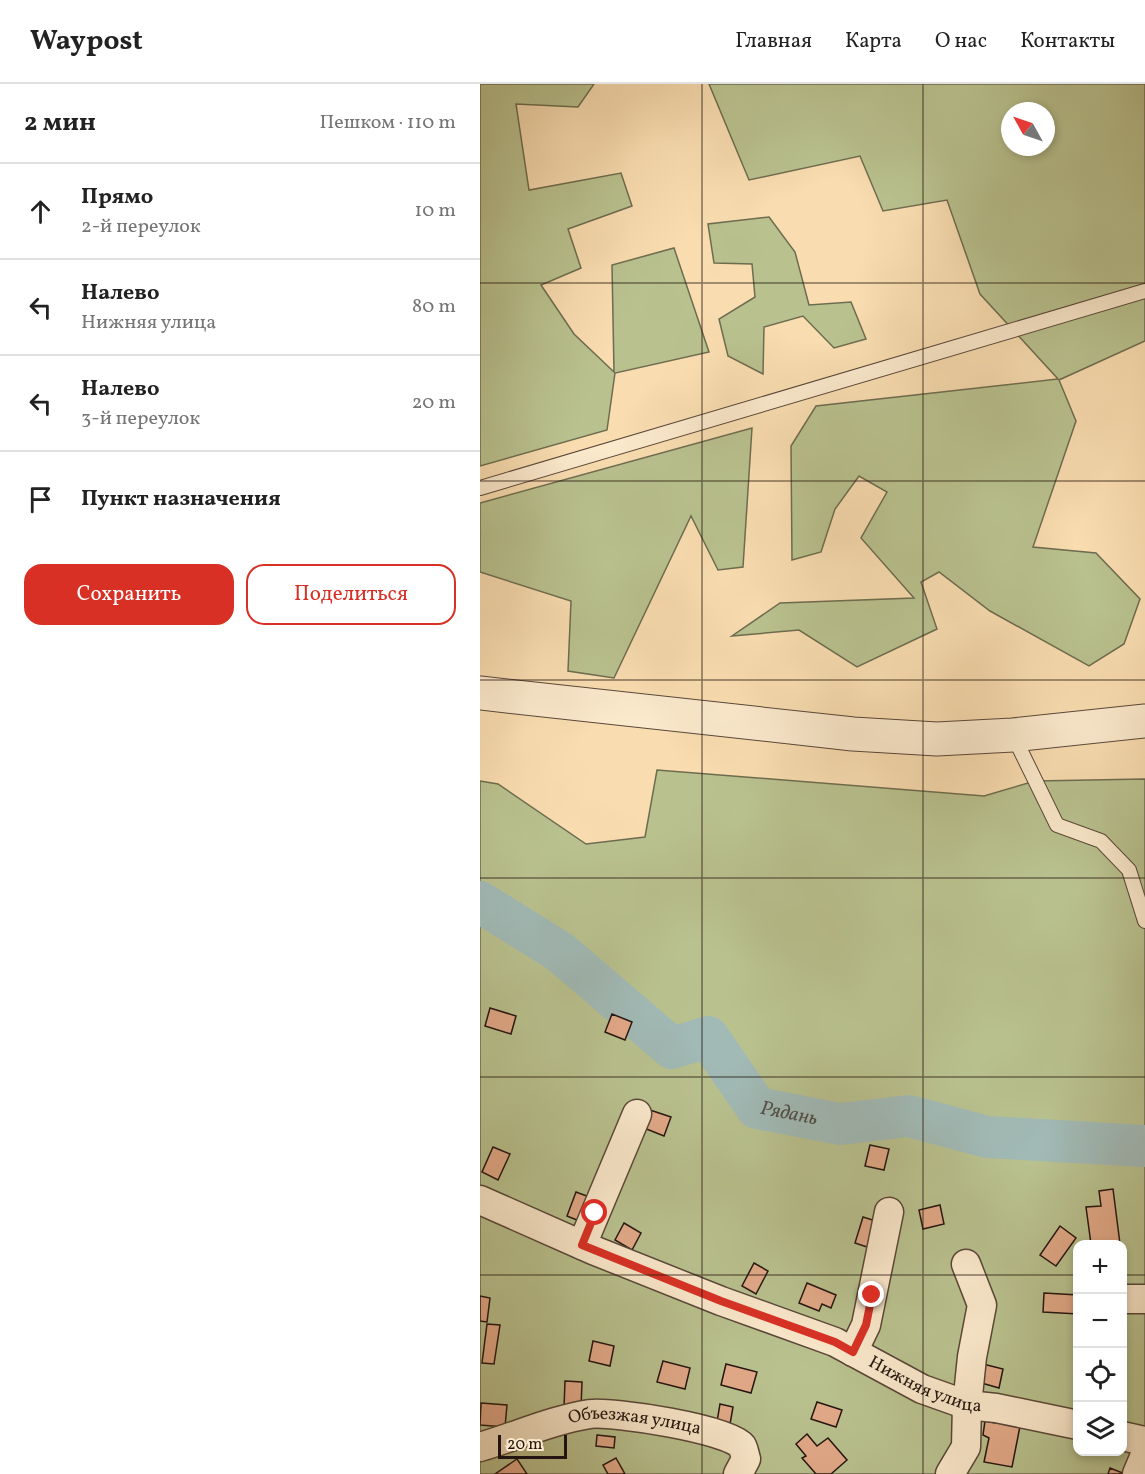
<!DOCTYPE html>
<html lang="ru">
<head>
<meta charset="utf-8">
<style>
	:root { --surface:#fff; --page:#f6f6f6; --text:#222; --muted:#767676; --line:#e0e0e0; --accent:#d93025 }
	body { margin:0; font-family:Vollkorn,serif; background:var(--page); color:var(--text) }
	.controls { position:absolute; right:18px; bottom:18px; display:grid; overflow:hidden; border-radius:12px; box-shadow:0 3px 9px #0003 }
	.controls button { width:54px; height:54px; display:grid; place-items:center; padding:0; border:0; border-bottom:2px solid var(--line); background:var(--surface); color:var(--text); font:30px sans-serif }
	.compass { position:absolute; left:521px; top:18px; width:54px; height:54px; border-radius:50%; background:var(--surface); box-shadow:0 3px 9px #0003; rotate:310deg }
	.scale { position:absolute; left:18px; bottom:15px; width:69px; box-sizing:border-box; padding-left:6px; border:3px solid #241510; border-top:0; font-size:16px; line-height:21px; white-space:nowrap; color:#241510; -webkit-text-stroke:4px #fbe9cc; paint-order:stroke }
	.stop { position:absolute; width:18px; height:18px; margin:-14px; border:4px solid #d93025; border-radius:50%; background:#fff }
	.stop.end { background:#d93025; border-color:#fff; box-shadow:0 2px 6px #0008 }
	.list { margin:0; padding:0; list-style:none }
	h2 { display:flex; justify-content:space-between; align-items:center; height:78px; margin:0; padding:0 24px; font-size:26px }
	h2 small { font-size:20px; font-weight:400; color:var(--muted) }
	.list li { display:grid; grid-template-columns:39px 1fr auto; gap:18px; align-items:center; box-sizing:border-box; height:96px; padding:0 24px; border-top:2px solid var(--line) }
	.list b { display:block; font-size:22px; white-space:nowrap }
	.list p { margin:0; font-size:20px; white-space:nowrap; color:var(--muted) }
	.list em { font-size:20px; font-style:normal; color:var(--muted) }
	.actions { display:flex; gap:12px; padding:18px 24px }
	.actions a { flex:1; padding:14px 0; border:2px solid var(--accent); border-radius:18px; text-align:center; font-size:21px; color:var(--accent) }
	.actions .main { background:var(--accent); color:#fff }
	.icon { flex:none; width:33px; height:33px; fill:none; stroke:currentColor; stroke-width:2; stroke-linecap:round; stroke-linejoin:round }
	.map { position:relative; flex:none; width:665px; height:1390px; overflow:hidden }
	header { display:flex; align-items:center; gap:36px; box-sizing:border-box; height:84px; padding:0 30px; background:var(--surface); border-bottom:2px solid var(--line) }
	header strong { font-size:28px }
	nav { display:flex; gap:33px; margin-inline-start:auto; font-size:21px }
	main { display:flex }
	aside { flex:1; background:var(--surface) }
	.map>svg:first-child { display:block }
	.green { fill:#b9c28f; stroke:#6e6c50; stroke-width:1.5; fill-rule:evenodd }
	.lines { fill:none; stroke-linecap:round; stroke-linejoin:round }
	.river { stroke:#a1bab6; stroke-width:42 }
	.building { fill:#e3aa89; stroke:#241510; stroke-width:1.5 }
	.service-casing { stroke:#594738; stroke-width:16 }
	.minor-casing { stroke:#594738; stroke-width:31 }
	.tertiary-casing { stroke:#594738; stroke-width:35 }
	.service { stroke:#fbe9cc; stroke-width:14 }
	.minor { stroke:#fbe9cc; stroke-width:28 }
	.tertiary { stroke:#fbe9cc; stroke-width:33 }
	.route { stroke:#d93025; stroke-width:8 }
	.grid { fill:none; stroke:#241510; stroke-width:1.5; stroke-opacity:0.55 }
	.labels { text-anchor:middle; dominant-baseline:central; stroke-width:6; stroke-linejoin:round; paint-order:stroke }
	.street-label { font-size:18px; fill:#241510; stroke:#fbe9cc }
	.water-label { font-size:20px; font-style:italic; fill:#504f4a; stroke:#fbe9cc }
</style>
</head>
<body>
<header>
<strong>Waypost</strong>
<nav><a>Главная</a><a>Карта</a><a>О нас</a><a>Контакты</a></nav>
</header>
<main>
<aside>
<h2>2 мин<small>Пешком · 110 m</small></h2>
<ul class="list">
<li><svg class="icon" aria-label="ahead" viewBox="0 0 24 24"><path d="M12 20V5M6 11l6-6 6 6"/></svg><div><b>Прямо</b><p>2-й переулок</p></div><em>10 m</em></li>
<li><svg class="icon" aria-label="left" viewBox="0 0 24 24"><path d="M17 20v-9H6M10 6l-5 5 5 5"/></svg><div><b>Налево</b><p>Нижняя улица</p></div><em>80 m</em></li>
<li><svg class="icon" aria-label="left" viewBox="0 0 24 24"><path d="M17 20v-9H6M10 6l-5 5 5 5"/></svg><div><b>Налево</b><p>3-й переулок</p></div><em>20 m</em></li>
<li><svg class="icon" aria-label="arrive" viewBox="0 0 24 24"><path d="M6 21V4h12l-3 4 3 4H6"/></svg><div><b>Пункт назначения</b></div></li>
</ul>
<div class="actions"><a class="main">Сохранить</a><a>Поделиться</a></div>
</aside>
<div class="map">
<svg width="665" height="1390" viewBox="0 0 665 1390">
	<rect width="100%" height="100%" fill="#f9ddb1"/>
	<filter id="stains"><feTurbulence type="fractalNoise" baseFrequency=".00333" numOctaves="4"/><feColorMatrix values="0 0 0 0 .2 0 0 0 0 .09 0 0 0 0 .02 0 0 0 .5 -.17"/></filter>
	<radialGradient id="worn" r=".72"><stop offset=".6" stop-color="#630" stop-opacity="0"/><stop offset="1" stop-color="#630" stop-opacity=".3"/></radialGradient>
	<g class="green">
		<polygon points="0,0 114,0 98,23 36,20 49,106 141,89 152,122 88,145 101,184 61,201 94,250 134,288 132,181 194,164 229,268 135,289 127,346 0,382"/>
		<path d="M229 0H665V257L579 296 596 337 553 463 616 469 660 515 644 560 609 582 510 527 459 488 441 498 457 545 377 583 319 546 252 552 300 519 434 514 381 454 407 408 379 392 355 425 341 468 312 476 311 362 336 322 578 295 500 210 467 116 403 127 380 72 269 96ZM530 27H566V63H530Z"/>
		<polygon points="289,133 315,168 329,221 371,218 386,255 354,264 323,232 284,243 283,290 248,272 239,235 275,213 272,180 234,179 228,140"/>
		<polygon points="272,344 263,483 238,486 211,432 134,594 88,587 91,517 0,488 0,419"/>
		<path d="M177 686 504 712 555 697 665 695V1390H0V697L18 700 106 760 165 753ZM598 1160H642V1368H598Z"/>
	</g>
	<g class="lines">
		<path class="river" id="s1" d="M0 818 80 868 192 964 228 953 277 1024 360 1040 429 1032 507 1053 665 1062"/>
	</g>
	<g class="building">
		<polygon points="10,924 36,932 31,950 5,942"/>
		<polygon points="132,930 152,938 145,956 125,948"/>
		<polygon points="170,1026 191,1033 184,1052 164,1044"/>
		<polygon points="390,1061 409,1065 404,1086 385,1082"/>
		<polygon points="13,1063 30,1070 18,1096 2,1088"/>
		<polygon points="633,1105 640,1160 611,1160 606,1123 621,1122 619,1107"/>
		<polygon points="96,1108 112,1114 102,1138 87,1132"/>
		<polygon points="460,1121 464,1140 443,1145 439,1126"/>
		<polygon points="383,1133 402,1139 393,1165 375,1159"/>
		<polygon points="144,1139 161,1149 152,1166 135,1156"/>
		<polygon points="580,1142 596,1154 576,1182 560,1171"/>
		<polygon points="274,1179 288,1187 276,1210 262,1202"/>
		<polygon points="327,1199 356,1211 351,1224 342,1220 339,1227 319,1219"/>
		<polygon points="564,1209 598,1211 598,1230 563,1228"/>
		<polygon points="0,1212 10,1214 7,1238 0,1237"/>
		<polygon points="7,1240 20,1241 14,1280 2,1279"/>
		<polygon points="113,1257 134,1262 130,1282 109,1277"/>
		<polygon points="183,1277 210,1284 205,1305 177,1298"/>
		<polygon points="246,1280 277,1288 271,1309 241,1301"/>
		<polygon points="503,1280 523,1285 519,1304 498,1298"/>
		<polygon points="85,1297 102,1298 101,1324 84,1324"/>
		<polygon points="337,1318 362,1326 356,1343 331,1335"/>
		<polygon points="1,1319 27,1321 25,1343 0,1341"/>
		<polygon points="240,1320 253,1323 249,1346 236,1344"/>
		<polygon points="517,1332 541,1337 532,1383 504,1378 509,1354 503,1351 505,1337 515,1339"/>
		<polygon points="327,1350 337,1362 348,1354 367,1376 351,1390 336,1390 322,1374 326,1372 316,1360"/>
		<polygon points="117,1351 135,1353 134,1364 116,1362"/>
		<polygon points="136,1374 145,1390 128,1390 123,1381"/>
		<polygon points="37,1375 47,1390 15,1390"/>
		<polygon points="630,1384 645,1390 628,1390"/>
	</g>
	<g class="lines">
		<defs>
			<g id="service">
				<polyline points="0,404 665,207"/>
				<polyline points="533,651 577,741 621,757 649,786 665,837"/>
			</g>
			<g id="minor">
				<path id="s2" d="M0 1116 113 1166 241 1217 355 1258 442 1305 487 1321 516 1324 598 1341"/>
				<polyline points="102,1161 157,1030"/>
				<polyline points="642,1215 665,1215"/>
				<polyline points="373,1268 386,1241 409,1128"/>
				<polyline points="642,1352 665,1357"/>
				<path id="s3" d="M0 1363C37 1352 72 1336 110 1330 132 1327 249 1345 262 1362 264 1365 265 1372 266 1375L258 1390"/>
				<polyline points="470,1390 486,1363 487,1321 492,1273 502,1221 486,1180"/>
				<polyline points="657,1390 665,1371"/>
			</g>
			<polyline id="tertiary" points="0,609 373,650 457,655 533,651 665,637"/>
		</defs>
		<use href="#service" class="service-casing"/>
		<use href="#minor" class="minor-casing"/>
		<use href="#tertiary" class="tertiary-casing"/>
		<use href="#service" class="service"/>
		<use href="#minor" class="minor"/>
		<use href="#tertiary" class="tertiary"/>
	</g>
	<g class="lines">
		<polyline class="route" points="115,1129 102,1161 241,1217 355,1258 373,1268 386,1241 392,1211"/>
	</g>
	<path class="grid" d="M222 0V1390M443 0V1390M0 199H665M0 397H665M0 596H665M0 794H665M0 993H665M0 1191H598M642 1191H665"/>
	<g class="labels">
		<g class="street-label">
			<text stroke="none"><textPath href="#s2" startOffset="483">Нижняя улица</textPath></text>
			<text stroke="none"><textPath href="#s3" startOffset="160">Объезжая улица</textPath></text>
		</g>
		<g class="water-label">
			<text stroke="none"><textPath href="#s1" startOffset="398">Рядань</textPath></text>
		</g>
	</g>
	<rect width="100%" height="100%" filter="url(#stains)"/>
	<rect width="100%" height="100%" fill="url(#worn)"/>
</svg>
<div class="controls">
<button>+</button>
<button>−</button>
<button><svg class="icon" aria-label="locate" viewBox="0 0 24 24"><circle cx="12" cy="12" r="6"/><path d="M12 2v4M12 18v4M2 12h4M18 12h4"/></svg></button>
<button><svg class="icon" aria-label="layers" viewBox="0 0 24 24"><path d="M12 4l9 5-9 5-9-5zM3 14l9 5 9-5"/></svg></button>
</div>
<svg class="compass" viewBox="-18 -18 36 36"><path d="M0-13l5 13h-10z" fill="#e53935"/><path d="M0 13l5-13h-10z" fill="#767676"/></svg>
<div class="scale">20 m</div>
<div class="stop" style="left:115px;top:1129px"></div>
<div class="stop end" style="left:392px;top:1211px"></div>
</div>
</main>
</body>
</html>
